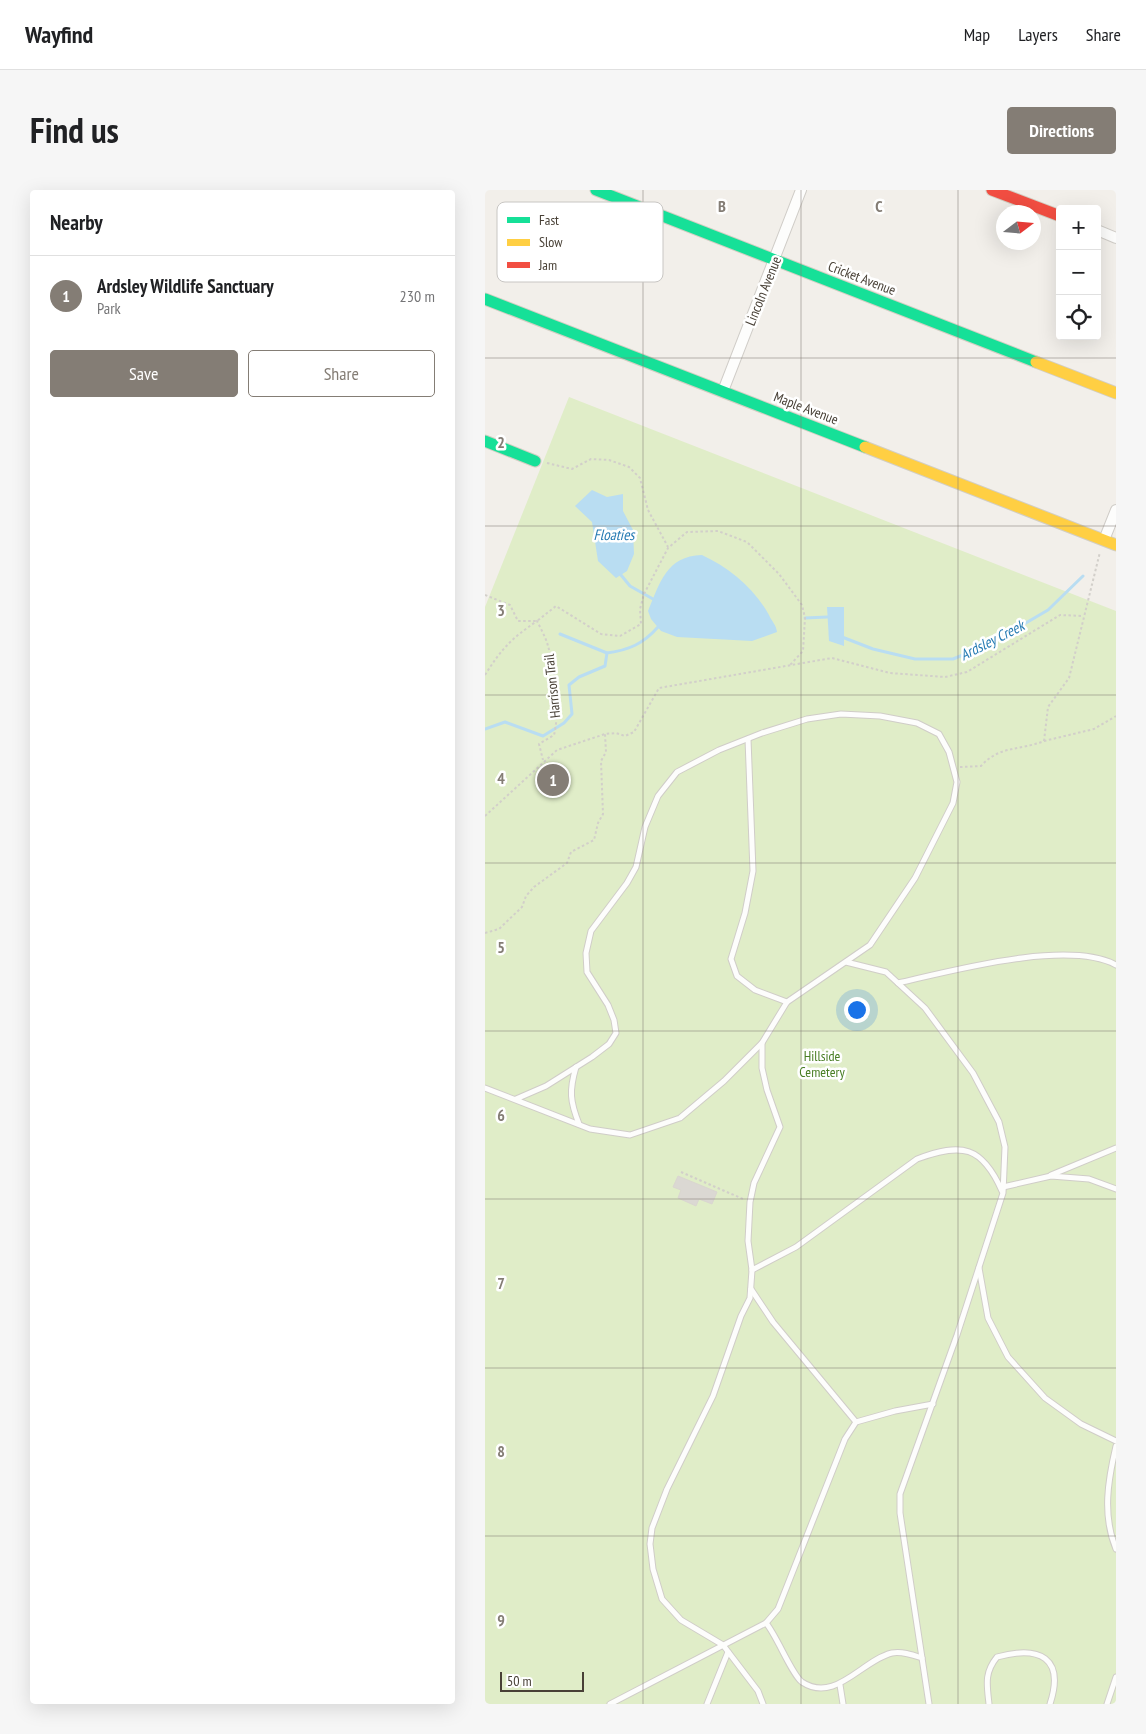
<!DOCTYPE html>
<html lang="en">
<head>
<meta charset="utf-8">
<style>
	:root { --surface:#fff; --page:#f6f6f6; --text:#202124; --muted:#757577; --line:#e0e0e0; --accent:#847d75 }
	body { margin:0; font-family:"PT Sans Narrow",sans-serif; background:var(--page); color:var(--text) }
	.controls { position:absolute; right:15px; top:15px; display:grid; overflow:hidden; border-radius:5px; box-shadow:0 5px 20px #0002 }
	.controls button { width:45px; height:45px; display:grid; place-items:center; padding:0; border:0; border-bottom:1px solid var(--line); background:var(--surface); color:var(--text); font:25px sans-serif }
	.compass { position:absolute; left:511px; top:15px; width:45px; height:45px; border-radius:50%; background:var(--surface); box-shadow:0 5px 20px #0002; rotate:74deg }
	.scale { position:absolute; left:15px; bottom:12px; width:84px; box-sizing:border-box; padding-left:5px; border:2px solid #484036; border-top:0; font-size:14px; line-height:18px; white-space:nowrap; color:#484036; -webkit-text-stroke:4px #fff; paint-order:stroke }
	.you { position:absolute; left:371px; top:819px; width:18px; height:18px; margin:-12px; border:4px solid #fff; border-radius:50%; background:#1a73e8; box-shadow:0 0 0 8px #1a73e833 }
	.badge { display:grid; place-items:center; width:32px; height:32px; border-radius:50%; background:var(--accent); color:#fff; font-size:16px; font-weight:700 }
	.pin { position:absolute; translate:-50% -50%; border:2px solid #fff; box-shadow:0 1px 5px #0006 }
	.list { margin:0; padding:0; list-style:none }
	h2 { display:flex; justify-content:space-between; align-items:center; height:65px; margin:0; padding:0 20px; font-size:21px }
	h2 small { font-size:16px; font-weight:400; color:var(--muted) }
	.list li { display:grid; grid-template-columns:32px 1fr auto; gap:15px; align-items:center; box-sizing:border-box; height:80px; padding:0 20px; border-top:1px solid var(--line) }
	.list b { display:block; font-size:19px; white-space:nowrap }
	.list p { margin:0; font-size:16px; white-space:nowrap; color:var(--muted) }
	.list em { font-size:16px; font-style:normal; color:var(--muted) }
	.actions { display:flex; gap:10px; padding:15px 20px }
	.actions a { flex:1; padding:11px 0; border:1px solid var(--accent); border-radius:5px; text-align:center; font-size:18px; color:var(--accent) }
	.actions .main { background:var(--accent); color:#fff }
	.icon { flex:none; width:28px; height:28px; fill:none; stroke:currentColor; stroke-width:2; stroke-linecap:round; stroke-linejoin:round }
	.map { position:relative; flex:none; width:631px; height:1514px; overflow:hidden; border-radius:5px }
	header { display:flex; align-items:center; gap:30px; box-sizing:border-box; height:70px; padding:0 25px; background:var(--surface); border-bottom:1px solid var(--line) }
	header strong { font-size:24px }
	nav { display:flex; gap:28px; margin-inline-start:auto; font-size:18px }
	.intro { display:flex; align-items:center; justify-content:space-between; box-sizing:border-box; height:120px; padding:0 30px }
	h1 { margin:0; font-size:35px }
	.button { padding:12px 22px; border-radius:5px; background:var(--accent); color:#fff; font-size:18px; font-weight:700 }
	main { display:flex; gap:30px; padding:0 30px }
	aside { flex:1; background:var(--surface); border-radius:5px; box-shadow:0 5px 20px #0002 }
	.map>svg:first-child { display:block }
	.green { fill:#e0edc8 }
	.water { fill:#b9ddf2 }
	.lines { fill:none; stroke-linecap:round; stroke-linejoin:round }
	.stream { stroke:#b9ddf2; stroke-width:3 }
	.building { fill:#dbd8d3; stroke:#dad6d0 }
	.lane-casing { stroke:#d0cdc8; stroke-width:7 }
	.street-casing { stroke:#d0cdc8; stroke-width:12 }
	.fast-casing { stroke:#d3cec2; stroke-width:13 }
	.slow-casing { stroke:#d3cec2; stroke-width:13 }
	.jam-casing { stroke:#d3cec2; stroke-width:13 }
	.path { stroke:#d2cfca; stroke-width:2; stroke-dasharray:2.5 2.5; stroke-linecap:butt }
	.lane { stroke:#fdfdfc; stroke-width:5 }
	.street { stroke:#fdfdfc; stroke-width:10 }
	.fast { stroke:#16e098; stroke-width:11 }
	.slow { stroke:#ffcf43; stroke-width:11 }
	.jam { stroke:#f24e42; stroke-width:11 }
	.grid { fill:none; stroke:#847d75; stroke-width:1; stroke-opacity:0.55 }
	.labels { text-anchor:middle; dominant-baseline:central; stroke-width:5; stroke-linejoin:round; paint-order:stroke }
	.street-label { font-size:14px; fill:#484036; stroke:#fff }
	.park-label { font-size:14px; fill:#497e24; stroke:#fff }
	.water-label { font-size:15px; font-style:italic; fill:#267bb3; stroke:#fff }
	.key { fill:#fff; stroke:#c8c6c3; stroke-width:1 }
	.key-label { font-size:14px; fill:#484036 }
	.grid-label { font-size:16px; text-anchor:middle; font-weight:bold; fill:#847d75; stroke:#fff; stroke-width:5; stroke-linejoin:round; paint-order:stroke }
</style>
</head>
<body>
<header>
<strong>Wayfind</strong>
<nav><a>Map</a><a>Layers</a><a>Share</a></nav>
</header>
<div class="intro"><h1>Find us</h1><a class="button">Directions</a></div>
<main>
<aside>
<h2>Nearby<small></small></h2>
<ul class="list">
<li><span class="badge">1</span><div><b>Ardsley Wildlife Sanctuary</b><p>Park</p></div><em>230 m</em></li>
</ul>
<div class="actions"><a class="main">Save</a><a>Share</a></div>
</aside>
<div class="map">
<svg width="631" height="1514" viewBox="0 0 631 1514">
	<rect width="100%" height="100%" fill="#f2efea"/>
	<polygon class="green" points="84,207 631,421 631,1514 0,1514 0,417"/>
	<g class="water">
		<polygon points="107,300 122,307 138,304 138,321 148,340 149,364 142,381 131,388 113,371 107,332 90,316"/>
		<path d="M217 365C245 378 269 398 284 425 287 432 291 434 292 442L267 451 192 447 176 441 166 429 163 421C175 393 181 366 217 365Z"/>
		<polygon points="342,417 359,417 359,456 344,451"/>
	</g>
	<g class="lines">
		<g class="stream">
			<polyline points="136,385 145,396 168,409"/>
			<polyline points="320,428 342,427"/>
			<polyline points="75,444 122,463"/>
			<polyline points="357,447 388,459 430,469 468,469 505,454 563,420 598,386"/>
			<path d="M0 539 20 532 58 546 79 533 87 524 84 495 94 487 120 476 122 463C144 460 158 454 173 437"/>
		</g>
	</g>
	<polygon class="building" points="193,986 232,1002 227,1014 214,1009 211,1016 193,1008 196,1000 188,997"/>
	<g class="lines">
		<defs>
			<g id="lane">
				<polyline points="263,549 268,681 260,723 246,769 252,786 270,800 302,812"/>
				<polyline points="361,772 401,782 440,818 488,883 514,932 520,957 518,1003 472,1145 415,1304 415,1323 444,1514"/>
				<path d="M413 793C466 781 583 749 631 775"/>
				<polyline points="277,853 277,878 282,900 295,937 269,993 265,1012 263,1051 267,1080 265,1108 256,1126 228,1206 182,1299 167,1338 165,1354 168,1379 177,1409 196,1430 238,1455 273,1501 278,1514"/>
				<path d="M91 877C84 901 85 911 94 934"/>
				<polyline points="0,898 105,939 145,945 195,928 239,891 277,853 302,812 385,755 430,688 468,613 472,592 464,562 454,544 432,533 395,526 356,524 322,529 277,543 234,560 192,582 173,606 160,637 151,677 142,693 106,741 101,763 102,782 123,815 129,830 131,843 124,854 107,867 61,896 31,909"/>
				<polyline points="566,985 631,958"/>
				<polyline points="518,997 566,986 604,989 631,999"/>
				<polyline points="494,1078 503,1128 523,1167 560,1208 596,1234 631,1251"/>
				<path d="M267 1080 311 1057 432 969C477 952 497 956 517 1001"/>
				<polyline points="266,1099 288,1132 371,1232"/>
				<path d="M631 1256C623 1290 617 1325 631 1359"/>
				<path d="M281 1433C292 1446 307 1485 317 1492 350 1514 377 1470 407 1463 417 1461 428 1465 437 1468"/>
				<polyline points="355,1495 358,1514"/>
				<polyline points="125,1514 281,1433 293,1419 360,1249 371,1232 410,1221 448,1214"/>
				<polyline points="222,1514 243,1462"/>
				<path d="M504 1514C502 1495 499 1483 512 1467 555 1455 580 1468 565 1514"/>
				<polyline points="622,1514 631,1487"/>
			</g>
			<g id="street">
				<polyline points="612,40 631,48"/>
				<polyline points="238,201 316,0"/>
				<polyline points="619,350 631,320"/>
			</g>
			<g id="fast">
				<polyline points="111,0 551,172"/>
				<polyline points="0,109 380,257"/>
				<polyline points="0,251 50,271"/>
			</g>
			<g id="slow">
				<polyline points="551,172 631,203"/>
				<polyline points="380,257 631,355"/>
			</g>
			<polyline id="jam" points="507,0 575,26"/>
		</defs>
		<use href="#lane" class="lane-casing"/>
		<use href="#street" class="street-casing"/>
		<use href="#fast" class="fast-casing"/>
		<use href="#slow" class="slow-casing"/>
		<use href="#jam" class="jam-casing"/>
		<g class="path">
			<polyline points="62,273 87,279 106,269 124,270 144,277 155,288 163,320 183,357"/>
			<polyline points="0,405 25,415 33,431 52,431 71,416 116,444 135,446 156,434 155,419 159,404 183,358 202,342 233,341 262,352 294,384 317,415 320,428 318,461 305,475"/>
			<path d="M0 485C17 458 26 449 52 431 56 439 61 448 63 456 70 478 75 522 69 545L54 554 58 570"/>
			<polyline points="559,551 609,539 631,526"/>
			<path d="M475 577 496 576C515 555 534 561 559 551L563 517 584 488 615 362"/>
			<polyline points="0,626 72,560 120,544 131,543 140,546 149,542 174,498 347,468 405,483 460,487 482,482 575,425 598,426"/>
			<polyline points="0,743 14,739 37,717 41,706 49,697 82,673 86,662 109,650 113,633 118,624 116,571 121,562 120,544"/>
			<polyline points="196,982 258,1009"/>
		</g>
		<use href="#lane" class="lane"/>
		<use href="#street" class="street"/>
		<use href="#fast" class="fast"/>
		<use href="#slow" class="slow"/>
		<use href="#jam" class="jam"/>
	</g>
	<path class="grid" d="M158 0V1514M316 0V1514M473 0V1514M0 168H631M0 336H631M0 505H631M0 673H631M0 841H631M0 1009H631M0 1178H631M0 1346H631"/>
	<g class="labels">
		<g class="street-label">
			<text transform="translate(377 88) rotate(21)">Cricket Avenue</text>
			<text transform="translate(278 101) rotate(-68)">Lincoln Avenue</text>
			<text transform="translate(321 218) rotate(21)">Maple Avenue</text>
			<text transform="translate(67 496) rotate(-96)">Harrison Trail</text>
		</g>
		<g class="park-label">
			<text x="337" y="866">Hillside<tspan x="337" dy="16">Cemetery</tspan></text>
		</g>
		<g class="water-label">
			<text x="129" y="344">Floaties</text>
			<text transform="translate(507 450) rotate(-27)">Ardsley Creek</text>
		</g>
	</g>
	<rect x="12" y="12" width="166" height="80" rx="8" class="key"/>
	<rect x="22" y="27" width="23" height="6" fill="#16e098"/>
	<rect x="22" y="49" width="23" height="7" fill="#ffcf43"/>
	<rect x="22" y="72" width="23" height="6" fill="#f24e42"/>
	<g class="key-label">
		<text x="54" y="35">Fast</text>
		<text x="54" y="57">Slow</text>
		<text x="54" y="80">Jam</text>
	</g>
	<g class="grid-label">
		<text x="237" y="22">B</text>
		<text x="394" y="22">C</text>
		<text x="16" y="258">2</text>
		<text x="16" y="426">3</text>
		<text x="16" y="594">4</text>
		<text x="16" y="763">5</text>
		<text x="16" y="931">6</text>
		<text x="16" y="1099">7</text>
		<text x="16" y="1267">8</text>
		<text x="16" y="1436">9</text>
	</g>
</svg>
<div class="controls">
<button>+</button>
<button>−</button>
<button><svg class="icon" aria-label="locate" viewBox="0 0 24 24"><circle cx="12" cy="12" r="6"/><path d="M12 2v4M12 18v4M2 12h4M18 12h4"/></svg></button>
</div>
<svg class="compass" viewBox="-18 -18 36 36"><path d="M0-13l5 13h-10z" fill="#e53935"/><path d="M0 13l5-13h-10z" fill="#757577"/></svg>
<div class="scale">50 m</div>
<div class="you"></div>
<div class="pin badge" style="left:68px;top:590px">1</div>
</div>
</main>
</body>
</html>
